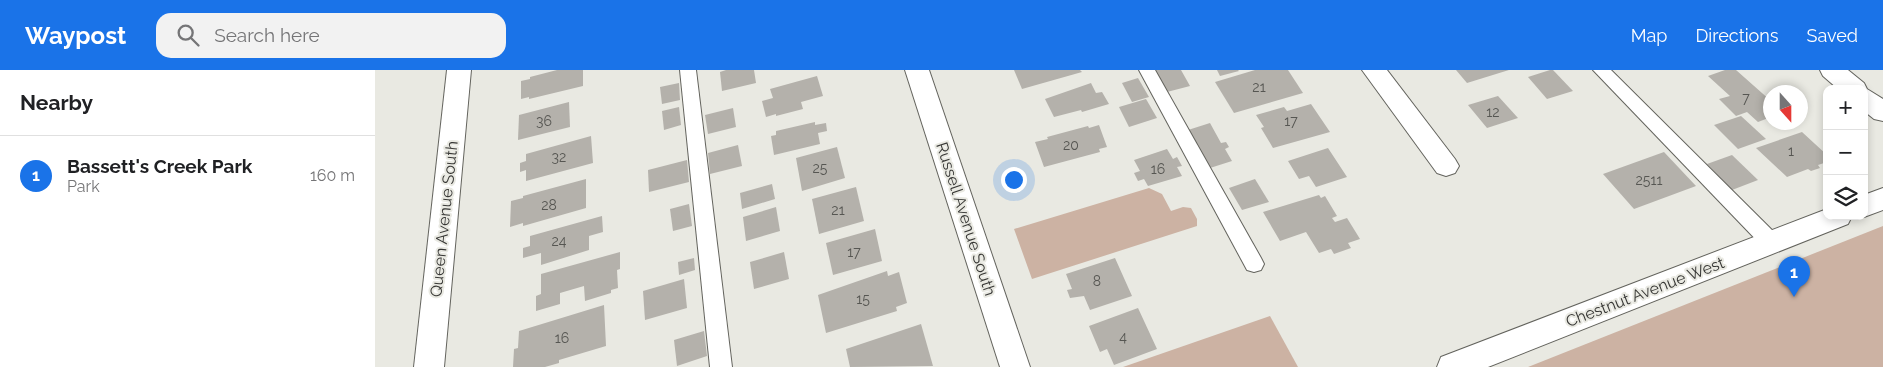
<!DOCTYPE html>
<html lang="en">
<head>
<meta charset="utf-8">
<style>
	:root { --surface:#fff; --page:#f2f2f2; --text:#202124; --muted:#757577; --line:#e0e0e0; --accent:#1a73e8 }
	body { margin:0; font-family:Raleway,sans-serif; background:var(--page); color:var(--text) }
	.controls { position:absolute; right:15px; top:15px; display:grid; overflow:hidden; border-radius:10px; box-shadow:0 2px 8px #0003 }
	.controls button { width:45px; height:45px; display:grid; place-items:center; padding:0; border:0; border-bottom:1px solid var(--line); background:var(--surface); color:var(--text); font:25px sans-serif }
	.compass { position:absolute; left:1388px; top:15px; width:45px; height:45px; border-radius:50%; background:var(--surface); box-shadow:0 2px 8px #0003; rotate:159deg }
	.you { position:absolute; left:638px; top:109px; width:18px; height:18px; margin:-12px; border:4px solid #fff; border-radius:50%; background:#1a73e8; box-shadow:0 0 0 8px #1a73e833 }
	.badge { display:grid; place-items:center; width:32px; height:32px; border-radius:50%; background:var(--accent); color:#fff; font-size:16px; font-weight:700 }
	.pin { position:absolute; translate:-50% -41px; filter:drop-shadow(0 1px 2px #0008) }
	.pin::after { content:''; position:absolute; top:26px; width:18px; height:15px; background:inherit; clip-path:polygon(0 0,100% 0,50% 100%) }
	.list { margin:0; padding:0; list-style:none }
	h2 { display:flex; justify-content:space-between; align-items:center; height:65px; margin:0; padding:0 20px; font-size:21px }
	h2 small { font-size:16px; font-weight:400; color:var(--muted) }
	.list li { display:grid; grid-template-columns:32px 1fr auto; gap:15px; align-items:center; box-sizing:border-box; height:80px; padding:0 20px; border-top:1px solid var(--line) }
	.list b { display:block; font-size:19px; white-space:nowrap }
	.list p { margin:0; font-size:16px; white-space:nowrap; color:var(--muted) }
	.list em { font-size:16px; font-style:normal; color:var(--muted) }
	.icon { flex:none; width:28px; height:28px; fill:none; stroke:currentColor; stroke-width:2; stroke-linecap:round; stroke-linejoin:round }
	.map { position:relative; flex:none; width:1508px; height:297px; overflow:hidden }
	header { display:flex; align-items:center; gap:30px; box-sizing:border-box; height:70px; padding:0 25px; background:var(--accent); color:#fff }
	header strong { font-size:24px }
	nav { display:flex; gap:28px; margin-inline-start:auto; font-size:18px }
	.search { width:350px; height:45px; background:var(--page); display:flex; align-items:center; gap:12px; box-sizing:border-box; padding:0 18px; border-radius:15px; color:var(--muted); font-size:19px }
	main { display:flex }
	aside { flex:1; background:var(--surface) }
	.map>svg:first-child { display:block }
	.green { fill:#ccb2a3 }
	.building { fill:#b4b1ab }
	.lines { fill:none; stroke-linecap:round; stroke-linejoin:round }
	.service-casing { stroke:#63635d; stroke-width:2 }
	.minor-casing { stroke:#63635d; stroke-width:2 }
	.service { fill:#fff; fill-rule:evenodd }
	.minor { fill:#fff; fill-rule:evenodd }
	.labels { text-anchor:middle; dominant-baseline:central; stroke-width:4; stroke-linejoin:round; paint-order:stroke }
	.number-label { font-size:14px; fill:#565652 }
	.street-label { font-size:16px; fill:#373735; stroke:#e9e9e2 }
</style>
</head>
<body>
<header>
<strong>Waypost</strong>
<div class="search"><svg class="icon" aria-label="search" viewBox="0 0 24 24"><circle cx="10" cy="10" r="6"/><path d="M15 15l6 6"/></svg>Search here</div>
<nav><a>Map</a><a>Directions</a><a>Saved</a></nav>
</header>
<main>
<aside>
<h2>Nearby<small></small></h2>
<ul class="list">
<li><span class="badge">1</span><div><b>Bassett's Creek Park</b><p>Park</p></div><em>160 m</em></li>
</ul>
</aside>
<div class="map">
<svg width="1508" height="297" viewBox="0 0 1508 297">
	<rect width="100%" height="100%" fill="#e9e9e2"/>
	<g class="green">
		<polygon points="774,118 787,124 796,141 808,137 816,138 822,149 822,156 657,209 639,159"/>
		<polygon points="1508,156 1508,297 1153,297"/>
		<polygon points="895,246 923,297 748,297"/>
	</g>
	<g class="building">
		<polygon points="182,0 208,0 208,16 154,29 154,27 146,29 146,11 155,9 155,7"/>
		<polygon points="351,0 379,0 381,13 347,21 345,2"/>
		<polygon points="639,0 705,0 707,2 647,19"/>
		<polygon points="780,0 806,0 815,16 792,22"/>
		<polygon points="842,0 863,0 864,1 845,6"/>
		<polygon points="880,0 913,0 928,23 859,43 840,12"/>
		<polygon points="1081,0 1134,0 1092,13"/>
		<polygon points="1175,0 1178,0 1198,21 1172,29 1153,7"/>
		<polygon points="1350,0 1361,0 1396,31 1396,47 1383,52 1372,42 1361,46 1344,29 1355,26 1333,6"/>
		<polygon points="442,6 448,26 426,32 428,39 401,46 401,44 391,47 387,31 398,28 395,19"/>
		<polygon points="763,8 774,27 757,32 747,13"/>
		<polygon points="304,13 305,30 287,34 285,17"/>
		<polygon points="716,13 721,23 727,22 734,34 707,42 706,40 679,47 670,29"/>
		<polygon points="1123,26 1143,48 1112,58 1093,35"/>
		<polygon points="771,29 782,48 754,57 744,37"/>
		<polygon points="194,32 195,57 143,70 144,45"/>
		<polygon points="936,34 955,62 898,78 886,58 889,57 881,45 909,37 912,41"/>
		<polygon points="304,37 306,55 289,60 287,41"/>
		<polygon points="358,38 361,57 333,64 330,45"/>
		<polygon points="1366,46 1391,69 1363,79 1339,55"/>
		<polygon points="440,52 440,55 451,53 452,61 443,63 445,74 399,85 396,66 401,65 401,61"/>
		<polygon points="835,53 846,73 851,72 854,77 850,79 857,91 835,98 813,60"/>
		<polygon points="724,55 732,77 724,79 725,82 669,97 660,72 673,69 672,67 713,56 714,58"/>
		<polygon points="1427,62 1452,85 1452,92 1443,95 1445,98 1436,101 1433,99 1412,107 1381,78"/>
		<polygon points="216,66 218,93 151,111 151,100 145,102 145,93 151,91 151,84"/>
		<polygon points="363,75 367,96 335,104 333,83"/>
		<polygon points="462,77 470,108 427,121 421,88"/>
		<polygon points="953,78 972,107 941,117 934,106 924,109 913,91"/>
		<polygon points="792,79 798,89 802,87 807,96 802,97 807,106 773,116 769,109 763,111 759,103 765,101 759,90"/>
		<polygon points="1289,82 1321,116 1259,139 1228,104"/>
		<polygon points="1357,85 1383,110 1357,120 1332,94"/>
		<polygon points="312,90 314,112 274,122 273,100"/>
		<polygon points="211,109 211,138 148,156 148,153 135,157 136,131 148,128 148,126"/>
		<polygon points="880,109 894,132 867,140 854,118"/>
		<polygon points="397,114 400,129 367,139 365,123"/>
		<polygon points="481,117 489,151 444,164 437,129"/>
		<polygon points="944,125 946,128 950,126 962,146 957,148 960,152 972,148 985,169 973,173 976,178 959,184 956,179 944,183 931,162 905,171 888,142"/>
		<polygon points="314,134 317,156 298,161 295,139"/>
		<polygon points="401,137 405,161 371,171 368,147"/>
		<polygon points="227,146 228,162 214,166 214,180 166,195 166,183 148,188 148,178 155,176 155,166"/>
		<polygon points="500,159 507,191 458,205 451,173"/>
		<polygon points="245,182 245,199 242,200 243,218 236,220 236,223 210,231 209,216 185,223 185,234 161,241 161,226 166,224 166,204"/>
		<polygon points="409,182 414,209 379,219 375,192"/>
		<polygon points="319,188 320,200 304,205 303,192"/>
		<polygon points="740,188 757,226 715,240 709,226 695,228 692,220 697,219 691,204"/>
		<polygon points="512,201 513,206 524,202 532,233 521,237 522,241 451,263 443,225"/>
		<polygon points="309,209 312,238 270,250 268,221"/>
		<polygon points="229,235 231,276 184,290 184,293 170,297 138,297 139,279 143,278 144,261"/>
		<polygon points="763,238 782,279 739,295 732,279 725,282 714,256"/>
		<polygon points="546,254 558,296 475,297 471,279"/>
		<polygon points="329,261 332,286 302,296 299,270"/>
	</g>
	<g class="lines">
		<defs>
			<g id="service">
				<polygon points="305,0 321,0 357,297 335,297"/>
				<polygon points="764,0 780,0 886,188 889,194 886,200 879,202 872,200"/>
				<polygon points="1218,0 1236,0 1403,166 1406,172 1403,178 1396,180 1389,178"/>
			</g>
			<g id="minor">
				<polygon points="72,0 96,0 69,297 39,297"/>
				<polygon points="530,0 554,0 655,297 625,297"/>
				<polygon points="987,0 1012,0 1080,89 1084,96 1080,103 1071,106 1062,103"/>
				<polygon points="1445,0 1473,0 1489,13 1492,19 1508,29 1508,51 1499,49 1489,41 1489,19 1463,19 1448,6"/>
				<polygon points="1508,118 1508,140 1489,147 1487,146 1489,146 1489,125"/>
				<polygon points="1452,139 1452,146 1477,146 1473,154 1113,297 1062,297 1066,287"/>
			</g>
		</defs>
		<use href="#service" class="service-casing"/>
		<use href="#minor" class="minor-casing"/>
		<use href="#service" class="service"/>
		<use href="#minor" class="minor"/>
	</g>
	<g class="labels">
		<g class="number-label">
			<text x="884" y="17">21</text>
			<text x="1371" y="28">7</text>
			<text x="1118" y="42">12</text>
			<text x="169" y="51">36</text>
			<text x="916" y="51">17</text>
			<text x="696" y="75">20</text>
			<text x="1416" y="81">1</text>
			<text x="184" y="87">32</text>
			<text x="445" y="98">25</text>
			<text x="783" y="99">16</text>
			<text x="1274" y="110">2511</text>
			<text x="174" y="135">28</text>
			<text x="463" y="140">21</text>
			<text x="184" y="171">24</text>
			<text x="479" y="182">17</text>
			<text x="722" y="211">8</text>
			<text x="488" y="229">15</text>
			<text x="748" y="267">4</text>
			<text x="187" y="268">16</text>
		</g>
		<g class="street-label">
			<text transform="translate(69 149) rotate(-84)">Queen Avenue South</text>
			<text transform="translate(591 149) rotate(72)">Russell Avenue South</text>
			<text transform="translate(1270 222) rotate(-21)">Chestnut Avenue West</text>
		</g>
	</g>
</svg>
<div class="controls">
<button>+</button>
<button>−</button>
<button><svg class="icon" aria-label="layers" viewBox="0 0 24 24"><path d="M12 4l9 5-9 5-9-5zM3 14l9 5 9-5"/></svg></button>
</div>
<svg class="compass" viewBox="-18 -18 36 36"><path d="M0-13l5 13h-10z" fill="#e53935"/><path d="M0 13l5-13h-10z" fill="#757577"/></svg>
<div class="you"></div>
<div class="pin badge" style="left:1419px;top:227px">1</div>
</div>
</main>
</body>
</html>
